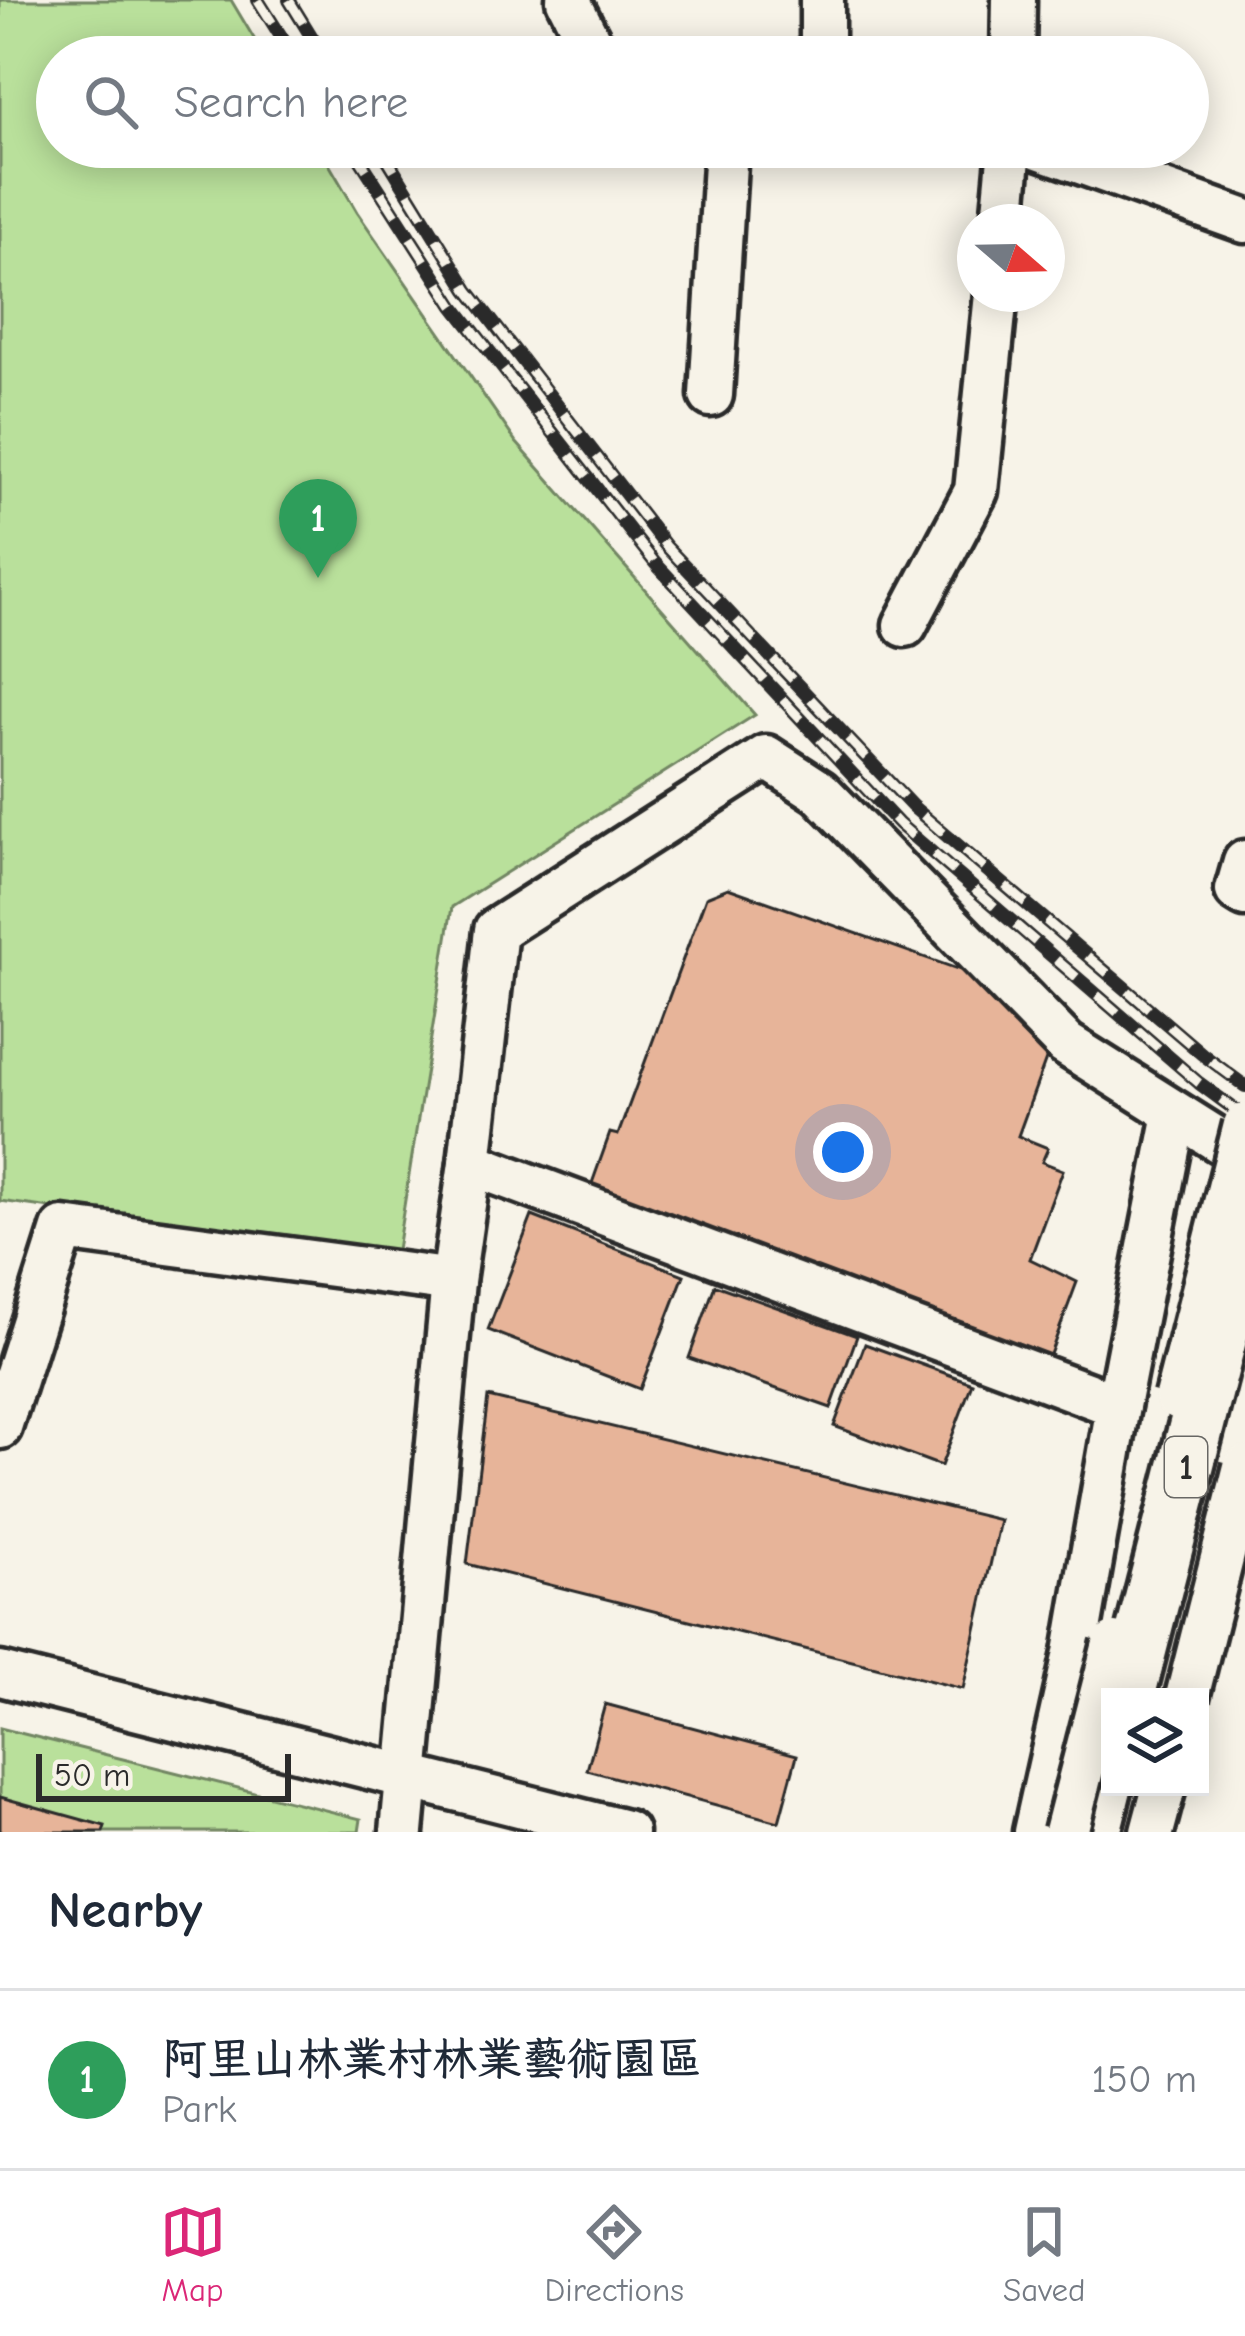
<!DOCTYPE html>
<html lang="en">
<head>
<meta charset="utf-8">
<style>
	:root { --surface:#fff; --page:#f2f2f3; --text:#1f2937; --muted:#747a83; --line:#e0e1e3; --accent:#db2777 }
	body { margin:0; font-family:"Comic Neue","LXGW WenKai TC",sans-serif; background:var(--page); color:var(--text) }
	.controls { position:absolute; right:36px; bottom:36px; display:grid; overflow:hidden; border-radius:0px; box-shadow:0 6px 30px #0003 }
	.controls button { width:108px; height:108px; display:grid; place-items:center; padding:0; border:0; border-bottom:3px solid var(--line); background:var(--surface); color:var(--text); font:60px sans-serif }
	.compass { position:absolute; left:957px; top:204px; width:108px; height:108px; border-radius:50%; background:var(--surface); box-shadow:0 6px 30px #0003; rotate:110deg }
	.scale { position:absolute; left:36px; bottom:30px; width:255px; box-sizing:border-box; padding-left:12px; border:6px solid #2b2b2b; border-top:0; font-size:33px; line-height:42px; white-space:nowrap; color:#2b2b2b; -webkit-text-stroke:9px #f7f3e8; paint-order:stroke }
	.you { position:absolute; left:843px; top:1152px; width:42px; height:42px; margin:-30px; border:9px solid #fff; border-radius:50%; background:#1a73e8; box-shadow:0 0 0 18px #1a73e833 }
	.badge { display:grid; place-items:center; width:78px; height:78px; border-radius:50%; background:var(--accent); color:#fff; font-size:39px; font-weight:700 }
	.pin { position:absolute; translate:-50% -99px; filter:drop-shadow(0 3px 6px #0008) }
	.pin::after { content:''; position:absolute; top:63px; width:42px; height:36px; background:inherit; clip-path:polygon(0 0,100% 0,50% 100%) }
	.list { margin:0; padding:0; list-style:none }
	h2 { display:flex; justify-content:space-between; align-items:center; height:156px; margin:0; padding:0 48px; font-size:51px }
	h2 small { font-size:39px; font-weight:400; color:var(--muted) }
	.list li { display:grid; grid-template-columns:78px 1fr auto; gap:36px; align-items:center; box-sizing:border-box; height:180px; padding:0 48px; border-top:3px solid var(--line) }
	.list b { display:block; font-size:45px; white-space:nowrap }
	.list p { margin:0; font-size:39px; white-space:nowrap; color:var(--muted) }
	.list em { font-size:39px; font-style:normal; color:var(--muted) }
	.icon { flex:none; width:66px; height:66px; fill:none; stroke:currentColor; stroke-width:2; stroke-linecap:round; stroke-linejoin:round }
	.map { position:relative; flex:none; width:1245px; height:1832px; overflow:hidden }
	.search { position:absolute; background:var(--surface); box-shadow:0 6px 30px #0003; left:36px; right:36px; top:36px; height:132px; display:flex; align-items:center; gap:30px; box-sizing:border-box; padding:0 42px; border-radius:66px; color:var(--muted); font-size:45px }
	.sheet { height:336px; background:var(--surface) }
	nav { display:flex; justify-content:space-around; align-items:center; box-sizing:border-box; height:168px; border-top:3px solid var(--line); background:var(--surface); font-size:33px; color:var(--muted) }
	nav a { display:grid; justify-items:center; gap:6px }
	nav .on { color:var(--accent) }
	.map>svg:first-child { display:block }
	.green { fill:#b9e09b; stroke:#728663; stroke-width:3 }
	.building { fill:#e7b499; stroke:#2b2b2b; stroke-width:3 }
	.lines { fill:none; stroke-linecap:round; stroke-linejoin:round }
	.minor-casing { stroke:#2b2b2b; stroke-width:51 }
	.major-casing { stroke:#2b2b2b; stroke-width:63 }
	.minor { stroke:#f7f3e8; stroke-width:42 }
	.major { stroke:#f7f3e8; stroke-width:54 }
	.rail-casing { stroke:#2b2b2b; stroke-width:14 }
	.rail { stroke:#f7f3e8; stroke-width:9; stroke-dasharray:27; stroke-linecap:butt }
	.minor-bridge-casing { stroke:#2b2b2b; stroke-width:51; stroke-linecap:butt }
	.major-bridge-casing { stroke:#2b2b2b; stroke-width:63; stroke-linecap:butt }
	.minor-bridge { stroke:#f7f3e8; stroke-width:42 }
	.major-bridge { stroke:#f7f3e8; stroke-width:54 }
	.labels { text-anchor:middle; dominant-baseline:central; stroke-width:9; stroke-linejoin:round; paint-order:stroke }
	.shield { fill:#f7f3e8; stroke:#686764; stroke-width:3 }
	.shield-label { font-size:36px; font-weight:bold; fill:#2b2b2b }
</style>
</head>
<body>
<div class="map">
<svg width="1245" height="1832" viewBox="0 0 1245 1832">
	<rect width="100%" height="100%" fill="#f7f3e8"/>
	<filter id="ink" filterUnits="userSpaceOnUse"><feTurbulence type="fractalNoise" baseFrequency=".00833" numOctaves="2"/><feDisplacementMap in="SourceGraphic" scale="24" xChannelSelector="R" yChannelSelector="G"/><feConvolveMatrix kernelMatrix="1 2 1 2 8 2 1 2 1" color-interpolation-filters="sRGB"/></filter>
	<g filter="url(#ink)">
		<g class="green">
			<polygon points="0,0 231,0 265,57 57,57 57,147 319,147 357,212 516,442 755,715 452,907 396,1256 0,1201"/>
			<polygon points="0,1728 361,1819 359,1832 0,1832"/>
		</g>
		<g class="building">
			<polygon points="728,888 1065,1007 1018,1136 1048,1148 1042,1162 1063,1170 1030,1259 1077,1282 1049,1357 591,1186 610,1133 618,1135 706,897"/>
			<polygon points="532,1216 684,1275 640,1389 488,1330"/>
			<polygon points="715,1285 857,1336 831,1408 689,1358"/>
			<polygon points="865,1344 972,1383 941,1466 834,1426"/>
			<polygon points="488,1397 1000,1520 963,1689 467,1564"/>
			<polygon points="605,1704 797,1755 779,1822 587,1770"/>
			<polygon points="0,1797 105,1826 103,1832 0,1832"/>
		</g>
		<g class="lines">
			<defs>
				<g id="minor">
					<polyline points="568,0 597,57"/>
					<polyline points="822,57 822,0"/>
					<polyline points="1013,57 1014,0"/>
					<polyline points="1039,147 1245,221"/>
					<polyline points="1003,222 1010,147"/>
					<polyline points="711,395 726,147"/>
					<polyline points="905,625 976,491 996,294"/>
					<polyline points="1245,862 1237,890 1245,895"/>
					<polyline points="470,1163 1118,1406"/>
					<polyline points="0,1427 63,1229 453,1281"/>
					<polyline points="0,1674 626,1832"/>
					<polyline points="402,1832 453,1281 470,1163 496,930 766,757 820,792 1066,1044 1245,1157"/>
					<polyline points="1035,1832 1075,1653 1118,1406 1175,1114"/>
					<polyline points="1152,1832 1164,1787"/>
				</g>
				<polyline id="major" points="1093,1832 1110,1764"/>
			</defs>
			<use href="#minor" class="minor-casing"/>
			<use href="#major" class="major-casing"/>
			<use href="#minor" class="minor"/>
			<use href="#major" class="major"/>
			<defs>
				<g id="rail">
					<polyline points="258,0 294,57"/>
					<polyline points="289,0 324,57"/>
					<polyline points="352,147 454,306 655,563 899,824 1199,1083 1245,1117"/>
					<polyline points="380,147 468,290 666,546 912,806 1202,1054 1245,1086"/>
				</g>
			</defs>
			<use href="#rail" class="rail-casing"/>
			<use href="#rail" class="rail"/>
			<defs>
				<g id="minor-bridge">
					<polyline points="1176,1397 1245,1125"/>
					<polyline points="1187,1697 1245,1467"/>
					<polyline points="1066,1832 1114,1644"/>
				</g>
				<polyline id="major-bridge" points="1127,1697 1245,1237"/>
			</defs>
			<use href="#minor-bridge" class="minor-bridge-casing"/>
			<use href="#major-bridge" class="major-bridge-casing"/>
			<use href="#minor-bridge" class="minor-bridge"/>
			<use href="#major-bridge" class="major-bridge"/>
		</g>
	</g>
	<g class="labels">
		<rect class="shield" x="1165" y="1437" width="42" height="60" rx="9"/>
		<g class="shield-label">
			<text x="1186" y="1467">1</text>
		</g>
	</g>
</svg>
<div class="controls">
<button><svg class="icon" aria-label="layers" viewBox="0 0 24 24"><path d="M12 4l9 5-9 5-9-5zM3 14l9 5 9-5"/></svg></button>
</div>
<svg class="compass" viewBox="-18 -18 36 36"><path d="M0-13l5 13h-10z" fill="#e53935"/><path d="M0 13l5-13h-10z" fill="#747a83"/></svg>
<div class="scale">50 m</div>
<div class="you"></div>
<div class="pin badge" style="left:318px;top:578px;background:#2e9e5b">1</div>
<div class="search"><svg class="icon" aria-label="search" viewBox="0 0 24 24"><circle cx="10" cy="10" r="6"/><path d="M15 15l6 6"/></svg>Search here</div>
</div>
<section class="sheet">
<h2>Nearby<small></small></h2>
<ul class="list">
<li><span class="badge" style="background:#2e9e5b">1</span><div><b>阿里山林業村林業藝術園區</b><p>Park</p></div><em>150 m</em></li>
</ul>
</section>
<nav>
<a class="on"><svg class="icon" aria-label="map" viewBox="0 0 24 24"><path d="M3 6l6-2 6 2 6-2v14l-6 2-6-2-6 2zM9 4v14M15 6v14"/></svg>Map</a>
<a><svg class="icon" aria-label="directions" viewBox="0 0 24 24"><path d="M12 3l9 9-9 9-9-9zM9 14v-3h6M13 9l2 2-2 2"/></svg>Directions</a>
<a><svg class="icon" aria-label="saved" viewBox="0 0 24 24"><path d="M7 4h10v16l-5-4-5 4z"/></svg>Saved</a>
</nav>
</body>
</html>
